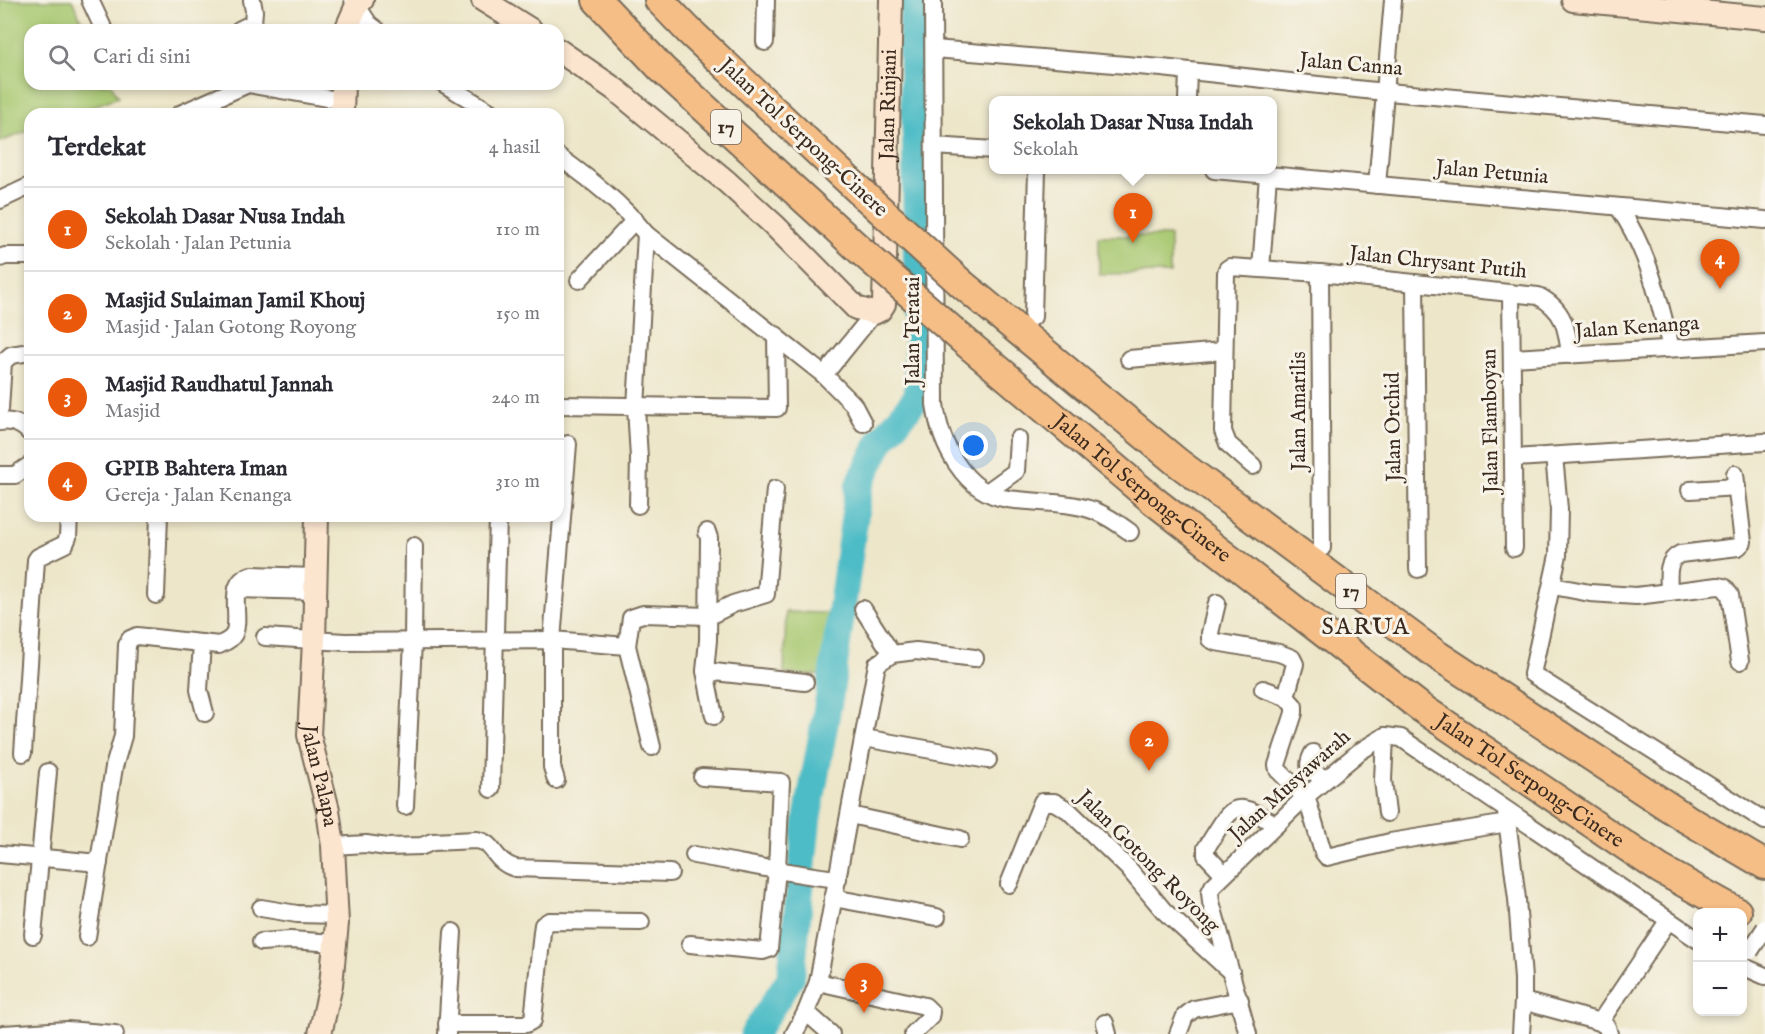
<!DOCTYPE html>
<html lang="id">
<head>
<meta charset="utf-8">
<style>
	:root { --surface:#fff; --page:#f7f7f7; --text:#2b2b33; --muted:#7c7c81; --line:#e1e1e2; --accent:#ea580c }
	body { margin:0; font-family:"IM FELL English",serif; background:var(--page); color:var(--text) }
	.controls { position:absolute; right:18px; bottom:18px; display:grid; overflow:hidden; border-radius:12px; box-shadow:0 3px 9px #0003 }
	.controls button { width:54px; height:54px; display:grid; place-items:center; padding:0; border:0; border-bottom:2px solid var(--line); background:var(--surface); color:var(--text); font:30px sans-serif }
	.you { position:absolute; left:974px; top:446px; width:21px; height:21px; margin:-15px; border:4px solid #fff; border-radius:50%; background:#1a73e8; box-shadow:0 0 0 9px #1a73e833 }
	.badge { display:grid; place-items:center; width:39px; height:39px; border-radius:50%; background:var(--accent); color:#fff; font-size:20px; font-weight:700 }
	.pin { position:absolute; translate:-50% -50px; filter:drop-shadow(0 2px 3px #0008) }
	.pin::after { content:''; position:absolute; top:32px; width:21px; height:18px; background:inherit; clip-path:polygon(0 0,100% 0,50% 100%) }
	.popup { position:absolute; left:989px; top:96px; width:288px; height:78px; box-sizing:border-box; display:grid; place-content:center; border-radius:12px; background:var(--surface); filter:drop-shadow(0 2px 4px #0005); font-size:20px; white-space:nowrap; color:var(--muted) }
	.popup b { font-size:22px; color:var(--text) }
	.popup::after { content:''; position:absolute; left:50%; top:100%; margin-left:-12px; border:12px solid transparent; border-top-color:var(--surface) }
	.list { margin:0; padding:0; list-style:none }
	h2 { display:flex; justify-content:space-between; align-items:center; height:78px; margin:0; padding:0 24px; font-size:26px }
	h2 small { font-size:20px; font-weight:400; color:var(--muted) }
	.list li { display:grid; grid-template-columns:39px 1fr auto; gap:18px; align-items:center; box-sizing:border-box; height:84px; padding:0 24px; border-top:2px solid var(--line) }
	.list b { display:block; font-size:22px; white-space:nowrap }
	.list p { margin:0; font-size:20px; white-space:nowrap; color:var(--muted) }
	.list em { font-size:20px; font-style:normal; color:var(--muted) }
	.icon { flex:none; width:33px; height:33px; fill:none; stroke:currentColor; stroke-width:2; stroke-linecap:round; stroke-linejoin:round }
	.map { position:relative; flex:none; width:1765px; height:1034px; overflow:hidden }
	.search { position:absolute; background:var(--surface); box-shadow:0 3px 9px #0003; left:24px; top:24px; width:540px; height:66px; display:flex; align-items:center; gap:15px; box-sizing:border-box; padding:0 21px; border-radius:18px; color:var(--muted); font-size:22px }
	.panel { position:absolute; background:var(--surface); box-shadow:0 3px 9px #0003; left:24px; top:108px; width:540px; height:414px; border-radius:18px }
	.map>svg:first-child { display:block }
	.green { fill:#a7c870; stroke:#717947; stroke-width:1.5 }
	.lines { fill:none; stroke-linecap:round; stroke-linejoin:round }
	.river { stroke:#4ebcc6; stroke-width:28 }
	.street-casing { stroke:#796c5a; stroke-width:20 }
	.secondary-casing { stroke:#796c5a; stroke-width:26 }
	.highway-casing { stroke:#796c5a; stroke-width:32 }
	.street { stroke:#fff; stroke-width:16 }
	.secondary { stroke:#fbe5cf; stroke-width:22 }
	.highway { stroke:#f6be87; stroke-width:28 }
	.street-bridge-casing { stroke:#796c5a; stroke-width:20; stroke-linecap:butt }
	.highway-bridge-casing { stroke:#796c5a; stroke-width:32; stroke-linecap:butt }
	.street-bridge { stroke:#fff; stroke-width:16 }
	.highway-bridge { stroke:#f6be87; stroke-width:28 }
	.labels { text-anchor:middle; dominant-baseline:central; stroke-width:6; stroke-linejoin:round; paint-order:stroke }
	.shield { fill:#f7f3e8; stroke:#73665b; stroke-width:1.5 }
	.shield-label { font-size:20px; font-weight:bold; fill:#3b2a1e }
	.street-label { font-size:21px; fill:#3b2a1e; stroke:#f7f3e8 }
	.quarter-label { font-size:24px; letter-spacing:1.5px; fill:#3b2a1e; stroke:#f7f3e8 }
</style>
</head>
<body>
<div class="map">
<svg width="1765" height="1034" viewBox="0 0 1765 1034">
	<rect width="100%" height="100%" fill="#f7f3e8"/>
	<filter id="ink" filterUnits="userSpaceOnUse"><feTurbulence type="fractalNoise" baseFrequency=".0167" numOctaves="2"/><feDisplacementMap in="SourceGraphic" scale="12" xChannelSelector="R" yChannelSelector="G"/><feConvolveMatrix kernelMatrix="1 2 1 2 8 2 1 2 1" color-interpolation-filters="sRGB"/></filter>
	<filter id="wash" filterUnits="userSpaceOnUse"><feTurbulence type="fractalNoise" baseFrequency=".008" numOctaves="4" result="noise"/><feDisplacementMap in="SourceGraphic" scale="24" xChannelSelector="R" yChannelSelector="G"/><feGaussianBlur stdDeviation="1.35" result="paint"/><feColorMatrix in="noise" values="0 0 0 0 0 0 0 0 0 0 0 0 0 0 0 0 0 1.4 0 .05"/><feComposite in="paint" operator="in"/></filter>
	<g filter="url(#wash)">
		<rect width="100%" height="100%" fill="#ede6c9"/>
		<g class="green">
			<polygon points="0,0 72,0 86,30 30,30 30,84 111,84 118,97 73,114 30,114 30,130 0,142"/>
			<polygon points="1099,236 1170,236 1170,273 1099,274"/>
			<polygon points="786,612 827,613 825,675 784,674"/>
		</g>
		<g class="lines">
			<polyline class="river" points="754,1034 791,977 807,820 830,693 859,485 881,441 918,396 916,139 912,48 914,0"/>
		</g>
	</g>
	<g filter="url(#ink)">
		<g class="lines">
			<defs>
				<g id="street">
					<polyline points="90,0 104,30"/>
					<polyline points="353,0 369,24 377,30"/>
					<path d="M933 0 935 404C940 444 964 493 1008 499 1036 503 1068 501 1095 511 1108 516 1119 524 1130 532"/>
					<polyline points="239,30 253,23 254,11 252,0"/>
					<polyline points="765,42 766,0"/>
					<polyline points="934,49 1162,68 1365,90 1765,125"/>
					<polyline points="248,84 343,101"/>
					<polyline points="444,84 494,114"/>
					<polyline points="1187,100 1188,71"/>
					<polyline points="180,114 248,84"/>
					<polyline points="934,146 994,150"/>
					<path d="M558 156C590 179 621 203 646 234L824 375 853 404 863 423"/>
					<polyline points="1214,170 1765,220"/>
					<polyline points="1377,185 1393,0"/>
					<polyline points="0,200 30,186"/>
					<path d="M1619 208C1649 252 1658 297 1671 348"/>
					<polyline points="0,258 5,256 30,256"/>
					<polyline points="1261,269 1268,175"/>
					<polyline points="1320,273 1322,548"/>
					<polyline points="579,280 635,220"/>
					<polyline points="1415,283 1418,569"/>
					<polyline points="1511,294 1514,548"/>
					<polyline points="1033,317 1037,170"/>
					<polyline points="1513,358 1765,343"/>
					<polyline points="1129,359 1223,351"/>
					<polyline points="824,375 874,313"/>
					<polyline points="558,405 777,408 776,335"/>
					<polyline points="0,409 3,362 11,355 30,352"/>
					<path d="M0 422C12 420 22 424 30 433"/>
					<polyline points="1554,456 1559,509 1558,555 1532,674 1765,821"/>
					<polyline points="1515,458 1765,442"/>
					<path d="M1253 466 1228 444 1223 431 1226 273 1227 269 1230 267 1320 273 1538 296C1564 309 1567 328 1570 355"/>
					<polyline points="0,475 15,475 30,465"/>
					<polyline points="1690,490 1737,487"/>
					<polyline points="987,492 1016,471 1018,439"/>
					<polyline points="638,505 639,458 636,407 646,234"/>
					<polyline points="707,532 709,538 708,640 705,671 714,716"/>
					<polyline points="1553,586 1590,593 1636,596 1718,586 1724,587 1730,595 1740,661"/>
					<polyline points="237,589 315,591"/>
					<path d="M1669 592C1669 578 1665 561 1680 554L1738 547 1743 542 1735 474"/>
					<polyline points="156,595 159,516"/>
					<polyline points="1217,603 1210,633 1210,639 1216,642 1279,653 1292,658 1295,664 1286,697"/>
					<polyline points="863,609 892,654"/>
					<polyline points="265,637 345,642 552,640 627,646 631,618 643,614 709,616 733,604 766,594 775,489"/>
					<polyline points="202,643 199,690 205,713"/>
					<polyline points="627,646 652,747"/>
					<polyline points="705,671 805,682"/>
					<polyline points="1263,689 1286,697 1294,706 1294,713 1277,765 1278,770 1307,799 1323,852 1327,857 1390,842 1508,823"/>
					<polyline points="1385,736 1383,780 1387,813"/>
					<polyline points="864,738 988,760"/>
					<polyline points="23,753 36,560 38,557 65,544 68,537 69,516"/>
					<path d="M1313 753C1304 770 1311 771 1326 779"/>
					<polyline points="556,780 552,767 552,640 568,444"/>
					<polyline points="491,789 498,516"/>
					<polyline points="405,806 413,641 414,546"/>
					<polyline points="1506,812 1517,899 1523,979 1523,1001 1600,1022 1607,1027 1609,1034"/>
					<polyline points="850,815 960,839"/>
					<path d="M333 846 366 844 387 847 422 846 432 842 476 840C495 842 492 861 515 868L670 873"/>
					<polyline points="0,854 99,863"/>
					<path d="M694 855C742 863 789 874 838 879"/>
					<path d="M1224 874 1206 855V848C1233 807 1230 796 1276 825"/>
					<polyline points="1009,884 1042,802 1054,802 1068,810 1128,868 1164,911 1231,972"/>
					<polyline points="833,898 937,917"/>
					<polyline points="261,908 297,914 337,915"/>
					<polyline points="33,935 48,772"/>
					<path d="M87 937 114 767 123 736 127 645 130 639 137 636 219 645C224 643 231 640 234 634 242 616 225 583 251 575L315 577"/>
					<polyline points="261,942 290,940 335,943"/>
					<polyline points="690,944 763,951 769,949 777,870 781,782 702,777"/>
					<polyline points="1742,966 1765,976"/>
					<polyline points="818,982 925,1006 931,1012 930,1017 913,1034"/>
					<polyline points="806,1012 831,1034"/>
					<polyline points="1600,1022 1668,921"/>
					<polyline points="1105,1023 1108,1034"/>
					<polyline points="447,1024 526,1024 533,1020 542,932 543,925 549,921 641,922"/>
					<polyline points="3,1034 67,1030 115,1034"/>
					<polyline points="447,1034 453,932"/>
					<polyline points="794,1034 806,1012 818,982 877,664 892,654 916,651 975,658"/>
					<polyline points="1178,1034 1185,1016 1194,1009 1240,1000"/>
					<polyline points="1248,1034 1211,902 1210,892 1213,886 1305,797 1359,752 1385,736 1401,738 1698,940"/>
					<polyline points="1521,1034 1523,1001"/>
				</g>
				<g id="secondary">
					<polyline points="483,0 531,30"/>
					<polyline points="1573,0 1765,18"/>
					<polyline points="346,30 357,5 362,0"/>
					<path id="s1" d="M558 50 616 90 727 182 774 225 856 308 874 313 880 310 884 304 891 0"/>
					<polyline points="342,114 343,84"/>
					<path id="s2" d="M317 516 314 641 309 735 328 810 333 846 337 923 331 985 320 1034"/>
				</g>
				<g id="highway">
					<polyline points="597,0 662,69 860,250"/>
					<polyline points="659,0 688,30 864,195"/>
					<polyline points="962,284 1177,462 1437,655 1687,819 1765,865"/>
					<path id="s3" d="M962 339 1154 501 1420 707 1660 869 1737 912"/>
				</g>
			</defs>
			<use href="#street" class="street-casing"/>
			<use href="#secondary" class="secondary-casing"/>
			<use href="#highway" class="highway-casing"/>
			<use href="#street" class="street"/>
			<use href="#secondary" class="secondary"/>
			<use href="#highway" class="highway"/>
			<defs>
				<polyline id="street-bridge" points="1750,951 1765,928"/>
				<g id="highway-bridge">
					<polyline points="864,195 962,284"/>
					<polyline points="860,250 962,339"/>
				</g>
			</defs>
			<use href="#street-bridge" class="street-bridge-casing"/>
			<use href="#highway-bridge" class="highway-bridge-casing"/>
			<use href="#street-bridge" class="street-bridge"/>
			<use href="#highway-bridge" class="highway-bridge"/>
		</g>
	</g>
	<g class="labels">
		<g class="shield">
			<rect x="711" y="110" width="30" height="34" rx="4.5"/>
			<rect x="1336" y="574" width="30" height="34" rx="4.5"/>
		</g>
		<g class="shield-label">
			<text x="726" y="127">17</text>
			<text x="1351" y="591">17</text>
		</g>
		<g class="street-label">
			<text transform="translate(1351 65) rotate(5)">Jalan Canna</text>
			<text stroke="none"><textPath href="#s1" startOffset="627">Jalan Rinjani</textPath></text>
			<text transform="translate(803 138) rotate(43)">Jalan Tol Serpong–Cinere</text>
			<text transform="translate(1492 173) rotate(5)">Jalan Petunia</text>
			<text transform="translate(1438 263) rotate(6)">Jalan Chrysant Putih</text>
			<text transform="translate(1637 328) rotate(-4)">Jalan Kenanga</text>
			<text transform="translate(913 331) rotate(-90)">Jalan Teratai</text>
			<text transform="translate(1299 411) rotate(-90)">Jalan Amarilis</text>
			<text transform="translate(1491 421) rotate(-91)">Jalan Flamboyan</text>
			<text transform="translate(1394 427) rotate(-91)">Jalan Orchid</text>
			<text stroke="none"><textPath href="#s3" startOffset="234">Jalan Tol Serpong–Cinere</textPath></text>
			<text stroke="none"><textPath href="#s2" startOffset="261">Jalan Palapa</textPath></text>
			<text stroke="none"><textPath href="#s3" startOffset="720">Jalan Tol Serpong–Cinere</textPath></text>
			<text transform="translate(1290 786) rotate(-42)">Jalan Musyawarah</text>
			<text transform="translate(1148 862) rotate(45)">Jalan Gotong Royong</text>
		</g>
		<g class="quarter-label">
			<text x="1366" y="627">SARUA</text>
		</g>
	</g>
</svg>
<div class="controls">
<button>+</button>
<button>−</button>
</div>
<div class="you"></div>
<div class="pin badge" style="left:1133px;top:243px">1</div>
<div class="popup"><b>Sekolah Dasar Nusa Indah</b>Sekolah</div>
<div class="pin badge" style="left:1149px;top:771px">2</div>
<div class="pin badge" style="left:864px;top:1013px">3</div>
<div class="pin badge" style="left:1720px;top:289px">4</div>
<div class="search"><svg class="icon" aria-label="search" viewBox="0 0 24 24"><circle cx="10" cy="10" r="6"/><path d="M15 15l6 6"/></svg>Cari di sini</div>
<section class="panel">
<h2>Terdekat<small>4 hasil</small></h2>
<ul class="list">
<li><span class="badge">1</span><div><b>Sekolah Dasar Nusa Indah</b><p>Sekolah · Jalan Petunia</p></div><em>110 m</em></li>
<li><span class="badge">2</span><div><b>Masjid Sulaiman Jamil Khouj</b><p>Masjid · Jalan Gotong Royong</p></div><em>150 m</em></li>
<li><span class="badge">3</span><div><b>Masjid Raudhatul Jannah</b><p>Masjid</p></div><em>240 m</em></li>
<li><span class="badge">4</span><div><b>GPIB Bahtera Iman</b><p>Gereja · Jalan Kenanga</p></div><em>310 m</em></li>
</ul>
</section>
</div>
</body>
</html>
